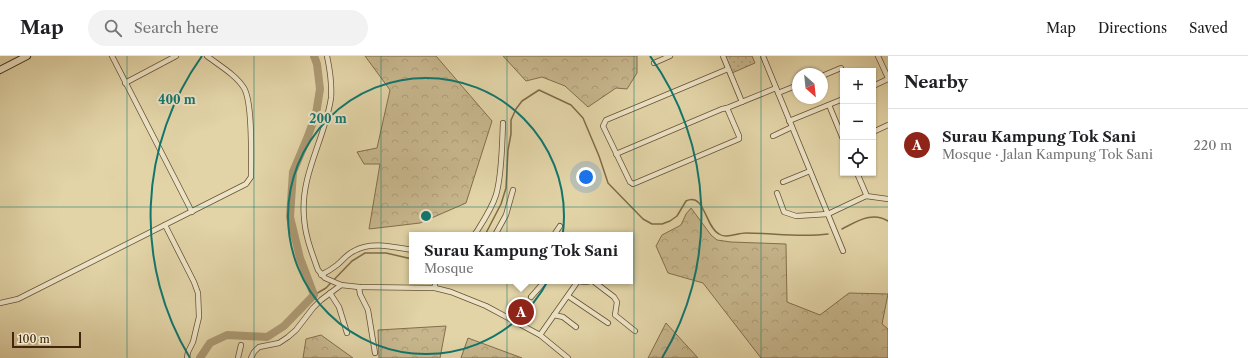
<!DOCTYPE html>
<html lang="en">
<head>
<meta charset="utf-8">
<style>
	:root { --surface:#fff; --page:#f2f2f2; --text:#202124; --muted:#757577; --line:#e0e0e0; --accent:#8f2418 }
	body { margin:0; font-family:"Libre Caslon Text",serif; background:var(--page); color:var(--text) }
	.controls { position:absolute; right:12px; top:12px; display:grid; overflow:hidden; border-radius:0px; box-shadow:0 1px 3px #0004 }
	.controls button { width:36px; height:36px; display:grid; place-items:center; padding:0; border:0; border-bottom:1px solid var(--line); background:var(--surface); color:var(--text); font:20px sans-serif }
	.compass { position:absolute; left:792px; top:12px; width:36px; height:36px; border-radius:50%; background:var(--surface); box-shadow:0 1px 3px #0004; rotate:153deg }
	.scale { position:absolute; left:12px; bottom:10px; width:69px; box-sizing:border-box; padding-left:4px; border:2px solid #41250c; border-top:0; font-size:11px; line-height:14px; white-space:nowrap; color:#41250c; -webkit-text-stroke:3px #ece3c6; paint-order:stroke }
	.you { position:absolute; left:586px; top:121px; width:14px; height:14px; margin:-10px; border:3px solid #fff; border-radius:50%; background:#1a73e8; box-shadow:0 0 0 6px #1a73e833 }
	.badge { display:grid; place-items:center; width:26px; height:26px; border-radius:50%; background:var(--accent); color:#fff; font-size:13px; font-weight:700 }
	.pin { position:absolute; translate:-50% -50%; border:2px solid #fff; box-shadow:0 1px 4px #0006 }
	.popup { position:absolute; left:409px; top:176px; width:224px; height:52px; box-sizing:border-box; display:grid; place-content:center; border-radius:0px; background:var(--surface); filter:drop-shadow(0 1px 3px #0005); font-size:13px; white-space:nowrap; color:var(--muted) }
	.popup b { font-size:15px; color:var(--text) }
	.popup::after { content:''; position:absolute; left:50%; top:100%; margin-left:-8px; border:8px solid transparent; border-top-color:var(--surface) }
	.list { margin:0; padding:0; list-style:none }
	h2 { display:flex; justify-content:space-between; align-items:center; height:52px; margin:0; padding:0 16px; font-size:17px }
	h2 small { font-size:13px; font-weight:400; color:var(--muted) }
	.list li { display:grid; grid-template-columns:26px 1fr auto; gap:12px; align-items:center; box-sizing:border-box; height:72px; padding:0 16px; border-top:1px solid var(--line) }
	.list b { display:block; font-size:15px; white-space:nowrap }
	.list p { margin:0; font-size:13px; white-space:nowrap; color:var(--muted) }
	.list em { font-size:13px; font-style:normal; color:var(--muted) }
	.icon { flex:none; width:22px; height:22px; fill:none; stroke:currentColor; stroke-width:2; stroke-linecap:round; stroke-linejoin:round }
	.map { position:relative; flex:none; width:888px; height:302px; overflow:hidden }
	header { display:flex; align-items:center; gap:24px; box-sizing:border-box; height:56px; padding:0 20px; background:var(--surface); border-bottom:1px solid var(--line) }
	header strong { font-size:19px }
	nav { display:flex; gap:22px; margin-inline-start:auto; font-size:14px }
	.search { width:280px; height:36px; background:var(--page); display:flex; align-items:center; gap:10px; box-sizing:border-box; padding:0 14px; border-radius:22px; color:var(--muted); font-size:15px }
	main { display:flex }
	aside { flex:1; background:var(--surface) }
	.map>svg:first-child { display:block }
	.forest { fill:url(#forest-crowns); stroke:#846e4c }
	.park { fill:url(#park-dots); stroke:#846e4c }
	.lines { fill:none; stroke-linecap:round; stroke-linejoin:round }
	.stream { stroke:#816a49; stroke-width:1.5 }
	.river { stroke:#ab9872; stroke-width:8 }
	.street-casing { stroke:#695133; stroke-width:6 }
	.secondary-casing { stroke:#41250c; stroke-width:8 }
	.street { stroke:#ece3c6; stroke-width:4.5 }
	.secondary { stroke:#ece3c6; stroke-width:6 }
	.grid { fill:none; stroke:#0f766e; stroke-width:1; stroke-opacity:0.55 }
	.ring { fill:none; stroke:#0f766e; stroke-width:2 }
	.centre { fill:#0f766e; stroke:#ece3c6; stroke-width:2 }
	.ring-label { font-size:12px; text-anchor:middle; font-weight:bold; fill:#0f766e; stroke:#ece3c6; stroke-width:4; stroke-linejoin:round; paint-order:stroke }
</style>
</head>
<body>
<header>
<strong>Map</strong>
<div class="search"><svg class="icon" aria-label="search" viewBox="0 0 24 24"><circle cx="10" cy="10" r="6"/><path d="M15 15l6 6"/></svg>Search here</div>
<nav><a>Map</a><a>Directions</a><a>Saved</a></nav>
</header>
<main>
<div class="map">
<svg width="888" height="302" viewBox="0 0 888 302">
	<defs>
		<pattern id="forest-crowns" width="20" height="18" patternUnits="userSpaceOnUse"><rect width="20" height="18" fill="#c7b68d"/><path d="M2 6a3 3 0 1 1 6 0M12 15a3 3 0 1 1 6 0" fill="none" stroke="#ac9c78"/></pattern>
		<pattern id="park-dots" width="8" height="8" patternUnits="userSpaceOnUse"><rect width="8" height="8" fill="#c7b68d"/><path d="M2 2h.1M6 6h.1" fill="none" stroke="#ac9c78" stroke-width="1.8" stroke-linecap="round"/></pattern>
	</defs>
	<rect width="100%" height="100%" fill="#e2d4a7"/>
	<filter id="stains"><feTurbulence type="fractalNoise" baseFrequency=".005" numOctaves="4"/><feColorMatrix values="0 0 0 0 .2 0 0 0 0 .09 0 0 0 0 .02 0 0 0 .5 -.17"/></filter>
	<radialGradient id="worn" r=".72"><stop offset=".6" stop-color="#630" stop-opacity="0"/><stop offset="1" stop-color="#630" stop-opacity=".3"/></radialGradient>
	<g class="forest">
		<polygon points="365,0 436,0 492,65 466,147 420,167 369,173 380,108 364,108 357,96 377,92 390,34"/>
		<polygon points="503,0 637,0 637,17 627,33 616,32 588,51 565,30 542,21 526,25"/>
		<polygon points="691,152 711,179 717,184 731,186 786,188 787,246 820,259 849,237 888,238 882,268 888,273 888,302 761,302 703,227 668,217 656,190 662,179 681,169 686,158"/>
		<polygon points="666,267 698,302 648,302"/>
		<polygon points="446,270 440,302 379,302 378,274"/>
		<polygon points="321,279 353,302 303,302 306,283"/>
		<polygon points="468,282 522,302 461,302"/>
	</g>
	<polygon class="park" points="725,0 752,0 755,7 732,17"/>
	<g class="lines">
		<g class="stream">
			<path d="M842 173C856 166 872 155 888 165"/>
			<path d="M485 179 501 148 506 132 508 94 511 78V64L516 53 522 45 539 34 571 49 583 62 599 100 608 127 643 163 652 168H662L670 165 677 160 686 145C705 136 705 171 719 178 726 183 737 177 746 177 773 177 801 182 828 178"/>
			<polyline points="314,239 326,232 352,205 365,197 386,197 412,203"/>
		</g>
		<polyline class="river" points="200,302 210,287 227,279 267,281 284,270 314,239 300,202 290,161 293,116 308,80 316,58 320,33 317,8 314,0"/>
		<defs>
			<g id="street">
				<polyline points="112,0 192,156"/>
				<path d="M327 0C330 14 332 28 331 42 325 83 300 119 304 161 305 180 312 197 318 214L325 222 341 229 359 231 435 232 451 236 486 250 540 279 568 302"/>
				<polyline points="723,0 742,46"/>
				<polyline points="763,0 843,195"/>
				<polyline points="878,0 888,22"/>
				<polyline points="654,7 670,0"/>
				<polyline points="822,20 841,12"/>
				<polyline points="125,27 176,0"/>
				<polyline points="873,30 888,23"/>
				<polyline points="778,37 798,29"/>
				<polyline points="829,49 843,83"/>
				<polyline points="727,52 739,80 739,83 633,128 630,126 603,70 606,64 728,13"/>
				<polyline points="789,65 843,43"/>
				<polyline points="873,76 888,69"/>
				<polyline points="773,80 792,71"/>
				<polyline points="616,98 722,53 727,52 776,32"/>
				<polyline points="857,117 866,138 866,140"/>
				<polyline points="783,126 810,115"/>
				<polyline points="777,137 784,156 796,160 828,158 866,140 888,143"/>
				<polyline points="165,169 194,226 198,237 199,261 193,286 188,296 187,302"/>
				<path d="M474 179 477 175C484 164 492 152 496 139 502 119 502 89 503 67"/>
				<polyline points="495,179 506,159 513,134"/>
				<polyline points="554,179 560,170"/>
				<path d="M321 219C327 216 332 213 337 209 343 204 347 198 354 195 371 185 394 191 412 194"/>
				<polyline points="578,225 585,226 591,225"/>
				<polyline points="593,225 614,241 617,246 615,259 635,275"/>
				<polyline points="359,231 360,238 368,254 375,297"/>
				<polyline points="435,232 435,226 436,225"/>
				<polyline points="330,237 339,251 347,277"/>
				<polyline points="568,240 608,267"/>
				<polyline points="531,241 545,225"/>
				<path d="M0 247 18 243 246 128 251 121C251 102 253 47 244 32 236 19 220 10 207 0"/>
				<polyline points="554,259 563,261 576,271"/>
				<polyline points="540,279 578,225"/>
				<polyline points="238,302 241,289"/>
				<polyline points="251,302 254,296 259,291 279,287 288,281 296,274 313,252 321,244 341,229"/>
			</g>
			<polyline id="secondary" points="0,14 27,0"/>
		</defs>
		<use href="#street" class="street-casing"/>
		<use href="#secondary" class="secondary-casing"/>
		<use href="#street" class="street"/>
		<use href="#secondary" class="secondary"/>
	</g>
	<path class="grid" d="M127 0V302M254 0V302M381 0V302M507 0V302M634 0V302M761 0V302M0 151H888"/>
	<g class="ring">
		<circle cx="426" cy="160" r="138"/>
		<path d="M190 302A275 275 0 0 1 202 0M650 0A275 275 0 0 1 662 302"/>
	</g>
	<circle cx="426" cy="160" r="6" class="centre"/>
	<g class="ring-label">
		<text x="177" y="48">400 m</text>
		<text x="328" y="67">200 m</text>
	</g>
	<rect width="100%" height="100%" filter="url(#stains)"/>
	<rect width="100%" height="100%" fill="url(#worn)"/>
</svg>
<div class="controls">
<button>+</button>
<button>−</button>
<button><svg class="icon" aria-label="locate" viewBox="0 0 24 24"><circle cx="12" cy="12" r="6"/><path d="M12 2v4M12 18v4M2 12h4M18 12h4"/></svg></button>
</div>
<svg class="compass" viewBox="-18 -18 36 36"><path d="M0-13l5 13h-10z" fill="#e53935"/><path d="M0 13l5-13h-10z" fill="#757577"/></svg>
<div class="scale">100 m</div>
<div class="you"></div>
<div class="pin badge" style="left:521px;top:256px">A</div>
<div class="popup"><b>Surau Kampung Tok Sani</b>Mosque</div>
</div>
<aside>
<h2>Nearby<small></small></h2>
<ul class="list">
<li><span class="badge">A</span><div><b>Surau Kampung Tok Sani</b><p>Mosque · Jalan Kampung Tok Sani</p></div><em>220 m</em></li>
</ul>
</aside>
</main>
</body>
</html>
